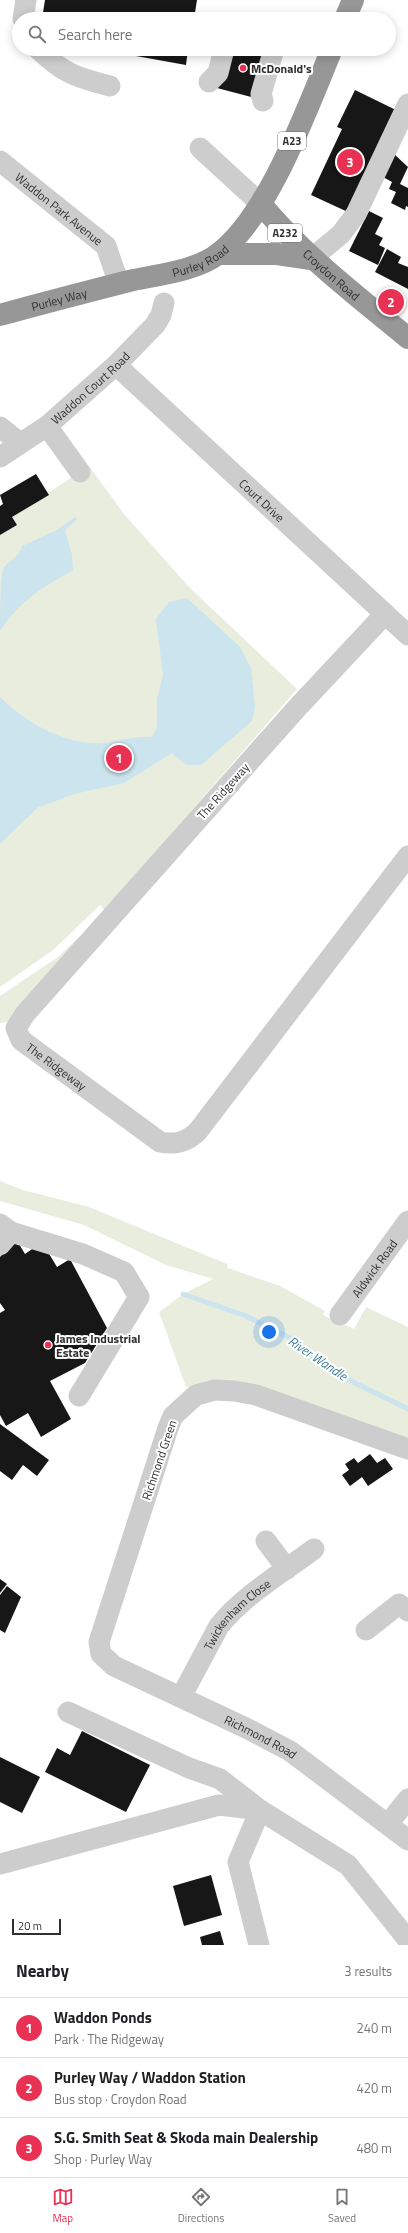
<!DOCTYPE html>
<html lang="en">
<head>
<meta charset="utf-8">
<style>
	:root { --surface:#fff; --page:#f6f6f6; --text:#202124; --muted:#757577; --line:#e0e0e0; --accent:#e83153 }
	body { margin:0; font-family:"Titillium Web",sans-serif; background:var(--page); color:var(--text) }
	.scale { position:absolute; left:12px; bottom:10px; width:49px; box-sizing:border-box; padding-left:4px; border:2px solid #303030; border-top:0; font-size:11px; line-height:14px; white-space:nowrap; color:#303030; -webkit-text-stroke:3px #fff; paint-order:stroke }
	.you { position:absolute; left:269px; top:1332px; width:14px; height:14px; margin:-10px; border:3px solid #fff; border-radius:50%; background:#1a73e8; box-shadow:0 0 0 6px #1a73e833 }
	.badge { display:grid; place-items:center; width:26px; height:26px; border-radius:50%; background:var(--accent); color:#fff; font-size:13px; font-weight:700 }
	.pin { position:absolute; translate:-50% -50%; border:2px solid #fff; box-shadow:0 1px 4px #0006 }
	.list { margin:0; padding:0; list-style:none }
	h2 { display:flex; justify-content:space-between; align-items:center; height:52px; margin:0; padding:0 16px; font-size:17px }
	h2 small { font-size:13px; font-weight:400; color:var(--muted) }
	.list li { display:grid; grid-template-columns:26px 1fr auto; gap:12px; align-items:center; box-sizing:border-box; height:60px; padding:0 16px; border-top:1px solid var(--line) }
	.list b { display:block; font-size:15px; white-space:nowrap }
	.list p { margin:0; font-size:13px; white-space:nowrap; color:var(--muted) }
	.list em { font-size:13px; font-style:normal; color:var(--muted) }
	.icon { flex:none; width:22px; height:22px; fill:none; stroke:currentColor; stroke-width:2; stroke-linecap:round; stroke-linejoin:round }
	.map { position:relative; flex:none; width:408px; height:1945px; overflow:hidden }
	.search { position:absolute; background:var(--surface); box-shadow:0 2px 10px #0003; left:12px; right:12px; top:12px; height:44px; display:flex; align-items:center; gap:10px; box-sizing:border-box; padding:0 14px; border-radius:22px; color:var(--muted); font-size:15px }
	.sheet { height:232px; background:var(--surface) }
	nav { display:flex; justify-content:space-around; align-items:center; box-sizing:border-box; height:56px; border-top:1px solid var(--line); background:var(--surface); font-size:11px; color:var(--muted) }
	nav a { display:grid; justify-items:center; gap:2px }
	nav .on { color:var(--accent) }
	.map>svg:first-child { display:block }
	.green { fill:#e8edde }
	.water { fill:#cbe4ed }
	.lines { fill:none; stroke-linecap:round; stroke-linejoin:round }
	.stream { stroke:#cbe4ed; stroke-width:5 }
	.building { fill:#171717 }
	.minor { stroke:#cdcdcd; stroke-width:21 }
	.highway { stroke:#979797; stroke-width:22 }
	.poi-dot { fill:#e83153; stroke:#fff; stroke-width:1.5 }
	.labels { text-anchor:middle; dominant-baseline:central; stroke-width:4; stroke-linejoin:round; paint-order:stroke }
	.shield { fill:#fff; stroke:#6e6e6e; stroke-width:1 }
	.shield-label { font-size:11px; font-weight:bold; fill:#303030 }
	.poi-label { font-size:12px; font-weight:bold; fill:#303030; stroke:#fff; text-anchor:start }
	.street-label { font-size:12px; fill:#303030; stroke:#fff }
	.water-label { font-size:13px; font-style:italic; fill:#3c7c95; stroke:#fff }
</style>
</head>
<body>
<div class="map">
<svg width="408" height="1945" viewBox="0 0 408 1945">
	<rect width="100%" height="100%" fill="#fff"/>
	<g class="green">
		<polygon points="89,466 124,514 190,588 297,689 105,910 100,905 53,950 0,987 0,535 17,525 12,517 49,495 48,493"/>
		<polygon points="93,924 13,1021 0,1023 0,996 58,957"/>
		<polygon points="0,1181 23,1190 89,1207 227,1264 228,1268 280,1286 325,1311 323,1315 354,1329 366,1307 408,1327 408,1447 230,1385 186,1387 159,1312 183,1294 213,1279 166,1265 84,1225 0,1201"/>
	</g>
	<g class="water">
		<path d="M75 517 77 519 65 530 72 555 73 570C42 588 20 600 0 631 0 615 0 582 3 569 9 559 18 560 22 546L57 530Z"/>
		<path d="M187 598 240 647 251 668 255 707 252 721 201 765H186L172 753 124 783 74 794 37 808 0 844V697C26 723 66 746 104 743 120 741 135 736 152 737L157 727V699L163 675 156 619 169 602Z"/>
	</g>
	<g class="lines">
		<polyline class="stream" points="183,1294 246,1316 292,1339 328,1367 357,1384 408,1409"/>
	</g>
	<g class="building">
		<polygon points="45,0 197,0 194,19 42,19"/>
		<polygon points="97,49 188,49 186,65"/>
		<polygon points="228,49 268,49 255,98 217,88"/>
		<polygon points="355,90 398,111 350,213 311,195 342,129 337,127"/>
		<polygon points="394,154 408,167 400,184 408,188 408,207 406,206 405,210 391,203 396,192 389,189 392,182 383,177"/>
		<polygon points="369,211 383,218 375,234 383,238 379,245 385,248 378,265 349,251"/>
		<polygon points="387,249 401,257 398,263 408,267 408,289 375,272"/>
		<polygon points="36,474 49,495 12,517 17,525 0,535 0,506 3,504 0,495"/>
		<polygon points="16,1239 25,1254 42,1242 57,1267 70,1259 107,1328 85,1363 50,1381 71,1419 41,1437 28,1413 6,1426 0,1415 0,1313 5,1310 0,1303 0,1257"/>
		<polygon points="0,1424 49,1460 37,1476 23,1465 12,1480 0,1471"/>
		<polygon points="370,1454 377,1463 385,1458 393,1469 368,1486 362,1477 350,1486 342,1475 349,1470 345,1464 354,1458 358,1463"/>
		<polygon points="0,1579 7,1584 0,1593"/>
		<polygon points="7,1586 21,1597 5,1633 0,1630 0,1595"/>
		<polygon points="82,1731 150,1765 126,1812 45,1772 57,1748 70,1755"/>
		<polygon points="0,1757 40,1777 22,1813 0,1802"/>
		<polygon points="211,1875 222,1915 184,1926 173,1886"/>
		<polygon points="220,1931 224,1945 202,1945 200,1937"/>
	</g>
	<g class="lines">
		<g class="minor">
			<polyline points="23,19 26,0"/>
			<path d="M38 49C64 74 76 77 110 86"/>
			<polyline points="209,82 218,73 224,49"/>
			<polyline points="263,101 261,94 274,49"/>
			<polyline points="200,148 261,204"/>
			<path id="s1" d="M0 161 106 246 119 284"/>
			<polyline points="311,259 341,234 356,214 408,104"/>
			<path id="s2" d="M116 365 408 635"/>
			<polyline points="47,426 80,472"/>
			<polyline points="0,427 20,443"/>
			<path id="s3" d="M0 457 47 426 116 365 155 325 161 315 164 303"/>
			<path id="s4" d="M385 614 297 708 25 1014 16 1028 21 1040 160 1142C175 1145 187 1142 198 1131L408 856"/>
			<polyline points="0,1224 11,1232 0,1245"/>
			<polyline points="11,1232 83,1254 124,1272 139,1297 79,1396"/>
			<path id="s5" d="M340 1315 408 1221"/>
			<path id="s6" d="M408 1449 256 1395 234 1391 215 1390 196 1395 173 1416 168 1428 99 1642 101 1654 114 1666 246 1728 290 1751 408 1840"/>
			<polyline points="266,1541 287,1569"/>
			<polyline points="366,1630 399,1604 408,1611"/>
			<path id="s7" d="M181 1697 219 1626C244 1595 282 1573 314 1549"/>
			<polyline points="68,1712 189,1768 220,1779 260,1810 238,1862 259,1945"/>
			<polyline points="388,1824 408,1799"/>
			<polyline points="0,1864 219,1805 260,1810 348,1865 408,1940"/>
		</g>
		<g class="highway">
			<polyline points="345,19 353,0"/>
			<path id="s8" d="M261 204C304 256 356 295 408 338"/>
			<polyline points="218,254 277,254 311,259"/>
			<path id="s9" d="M0 315C43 303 86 292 129 281 156 275 196 271 218 254 269 216 307 108 332 49"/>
		</g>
	</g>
	<g class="poi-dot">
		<circle cx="243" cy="68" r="4"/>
		<circle cx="48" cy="1345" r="4"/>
	</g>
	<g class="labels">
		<g class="shield">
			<rect x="278" y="132" width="28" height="18" rx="3"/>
			<rect x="268" y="224" width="34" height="18" rx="3"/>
		</g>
		<g class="shield-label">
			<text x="292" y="141">A23</text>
			<text x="285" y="233">A232</text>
		</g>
		<g class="poi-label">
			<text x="251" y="68">McDonald's</text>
			<text x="56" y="1338">James Industrial<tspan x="56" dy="14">Estate</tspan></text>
		</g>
		<g class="street-label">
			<text stroke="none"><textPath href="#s1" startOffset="76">Waddon Park Avenue</textPath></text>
			<text stroke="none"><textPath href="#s9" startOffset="208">Purley Road</textPath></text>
			<text stroke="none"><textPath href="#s8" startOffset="100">Croydon Road</textPath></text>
			<text stroke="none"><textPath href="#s9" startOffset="61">Purley Way</textPath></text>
			<text stroke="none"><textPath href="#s3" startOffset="114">Waddon Court Road</textPath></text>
			<text stroke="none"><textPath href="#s2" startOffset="199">Court Drive</textPath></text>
			<text transform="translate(223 791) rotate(-48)">The Ridgeway</text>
			<text stroke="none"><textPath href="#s4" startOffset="612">The Ridgeway</textPath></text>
			<text stroke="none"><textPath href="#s5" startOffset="58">Aldwick Road</textPath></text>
			<text transform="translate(159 1460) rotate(-71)">Richmond Green</text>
			<text stroke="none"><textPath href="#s7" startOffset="101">Twickenham Close</textPath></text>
			<text stroke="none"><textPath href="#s6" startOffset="684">Richmond Road</textPath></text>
		</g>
		<g class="water-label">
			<text transform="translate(318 1358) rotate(34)">River Wandle</text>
		</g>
	</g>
</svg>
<div class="scale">20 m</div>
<div class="you"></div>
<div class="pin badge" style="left:119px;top:758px">1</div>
<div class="pin badge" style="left:391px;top:302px">2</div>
<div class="pin badge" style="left:350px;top:162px">3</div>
<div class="search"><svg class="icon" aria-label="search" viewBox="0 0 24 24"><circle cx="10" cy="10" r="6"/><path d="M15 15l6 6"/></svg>Search here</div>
</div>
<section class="sheet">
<h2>Nearby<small>3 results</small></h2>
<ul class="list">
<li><span class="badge">1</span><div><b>Waddon Ponds</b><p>Park · The Ridgeway</p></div><em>240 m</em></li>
<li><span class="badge">2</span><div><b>Purley Way / Waddon Station</b><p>Bus stop · Croydon Road</p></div><em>420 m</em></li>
<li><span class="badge">3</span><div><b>S.G. Smith Seat &amp; Skoda main Dealership</b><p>Shop · Purley Way</p></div><em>480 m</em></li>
</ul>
</section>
<nav>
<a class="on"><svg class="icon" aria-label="map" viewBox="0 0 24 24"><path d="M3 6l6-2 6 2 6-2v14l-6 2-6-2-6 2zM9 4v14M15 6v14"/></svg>Map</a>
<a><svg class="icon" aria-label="directions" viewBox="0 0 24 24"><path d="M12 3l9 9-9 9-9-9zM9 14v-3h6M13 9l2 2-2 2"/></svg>Directions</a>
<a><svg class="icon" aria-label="saved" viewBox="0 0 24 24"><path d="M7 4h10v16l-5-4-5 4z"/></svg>Saved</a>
</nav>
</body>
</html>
